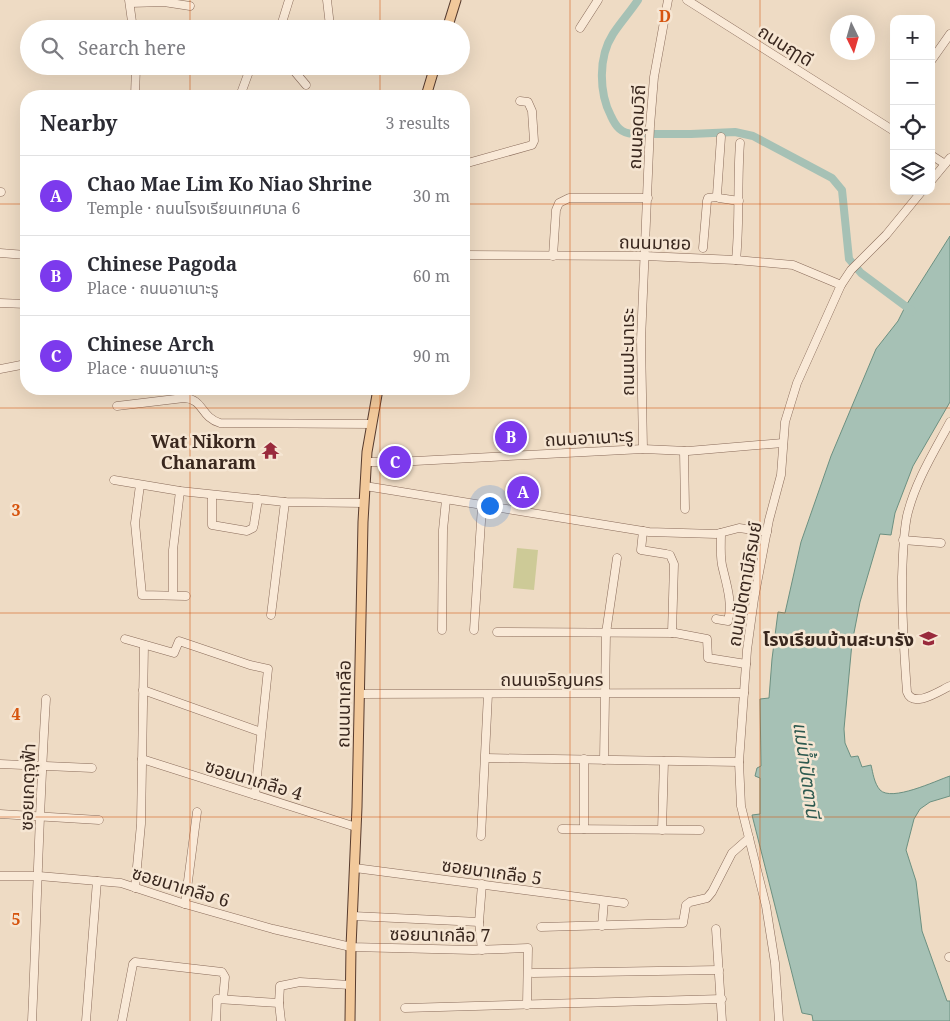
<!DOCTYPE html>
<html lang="en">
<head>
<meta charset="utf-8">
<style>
	:root { --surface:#fff; --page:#f7f7f7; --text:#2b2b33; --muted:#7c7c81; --line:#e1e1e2; --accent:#7c3aed }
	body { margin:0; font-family:"Noto Serif","Noto Sans Thai",serif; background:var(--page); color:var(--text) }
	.controls { position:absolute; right:15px; top:15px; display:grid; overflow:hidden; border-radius:10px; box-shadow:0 5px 20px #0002 }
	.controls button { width:45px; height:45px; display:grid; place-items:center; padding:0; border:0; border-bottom:1px solid var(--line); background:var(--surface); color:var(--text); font:25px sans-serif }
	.compass { position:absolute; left:830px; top:15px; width:45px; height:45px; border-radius:50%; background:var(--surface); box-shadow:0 5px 20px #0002; rotate:175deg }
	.you { position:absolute; left:489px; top:505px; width:18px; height:18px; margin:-12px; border:4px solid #fff; border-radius:50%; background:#1a73e8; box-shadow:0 0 0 8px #1a73e833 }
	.badge { display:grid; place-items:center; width:32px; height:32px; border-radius:50%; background:var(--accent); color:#fff; font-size:16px; font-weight:700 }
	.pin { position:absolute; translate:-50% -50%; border:2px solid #fff; box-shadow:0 1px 5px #0006 }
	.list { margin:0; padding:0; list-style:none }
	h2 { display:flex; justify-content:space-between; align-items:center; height:65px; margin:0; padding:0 20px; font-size:21px }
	h2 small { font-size:16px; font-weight:400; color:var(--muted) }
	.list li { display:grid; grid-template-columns:32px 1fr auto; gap:15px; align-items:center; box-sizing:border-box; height:80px; padding:0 20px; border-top:1px solid var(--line) }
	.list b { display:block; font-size:19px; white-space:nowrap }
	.list p { margin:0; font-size:16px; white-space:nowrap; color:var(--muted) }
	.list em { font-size:16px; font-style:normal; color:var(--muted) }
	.icon { flex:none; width:28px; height:28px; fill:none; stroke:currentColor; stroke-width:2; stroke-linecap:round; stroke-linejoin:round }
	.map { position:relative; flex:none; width:950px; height:1021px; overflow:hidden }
	.search { position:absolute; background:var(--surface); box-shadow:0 5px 20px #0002; left:20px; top:20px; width:450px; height:55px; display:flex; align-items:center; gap:12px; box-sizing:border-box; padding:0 18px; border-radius:28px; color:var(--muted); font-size:19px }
	.panel { position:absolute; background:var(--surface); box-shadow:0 5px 20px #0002; left:20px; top:90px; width:450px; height:305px; border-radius:20px }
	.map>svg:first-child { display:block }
	.green { fill:#cdca97 }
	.water { fill:#a6c1b5; stroke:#6c9081 }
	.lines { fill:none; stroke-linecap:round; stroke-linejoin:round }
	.canal { stroke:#a6c1b5; stroke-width:8 }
	.minor-casing { stroke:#896b5a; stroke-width:9 }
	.major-casing { stroke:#573b2e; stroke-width:11 }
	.minor { stroke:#f9e9d7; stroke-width:8 }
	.major { stroke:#f2c99b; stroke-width:9 }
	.grid { fill:none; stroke:#d6540e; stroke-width:1; stroke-opacity:0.55 }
	.labels { text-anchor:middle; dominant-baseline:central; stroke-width:5; stroke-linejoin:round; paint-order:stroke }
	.street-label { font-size:18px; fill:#39271e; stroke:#f6e6d3 }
	.poi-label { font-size:18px; font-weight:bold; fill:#39271e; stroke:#f6e6d3; text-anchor:end }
	.water-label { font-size:19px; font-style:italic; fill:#2d594f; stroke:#f6e6d3 }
	.grid-label { font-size:16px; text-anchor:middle; font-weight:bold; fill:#d6540e; stroke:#f6e6d3; stroke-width:5; stroke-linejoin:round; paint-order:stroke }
</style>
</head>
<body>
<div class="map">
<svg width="950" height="1021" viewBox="0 0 950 1021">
	<rect width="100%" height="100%" fill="#eedbc4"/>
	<polygon class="green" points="517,548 538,550 534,590 513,588"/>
	<path class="water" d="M950 236V402L913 466 895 513 891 535 880 534 860 602 852 643 844 729 845 743 851 757 858 756 862 767 871 765C873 773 874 783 880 790 892 802 935 781 950 776V796L930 802 920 809 914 819 906 850 916 881 922 931 947 1001H950V1021H813L812 1015 802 1013 752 815 760 814V778L755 776 757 768 761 766 760 699 769 698 772 659 778 612 785 613 801 542 831 456 876 349 898 321 905 307Z"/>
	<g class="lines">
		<path class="canal" d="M638 0C630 12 620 23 613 34 598 57 599 93 611 116 616 127 621 133 633 134H691L735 132 753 136 832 178 842 190 849 259 861 273 912 311"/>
		<defs>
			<g id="minor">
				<polyline points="129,0 133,29"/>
				<polyline points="327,0 330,26"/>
				<polyline points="687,0 894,131"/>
				<polyline points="130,3 164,2 190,6"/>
				<polyline points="580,28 598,0"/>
				<polyline points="280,29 289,0"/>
				<polyline points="931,61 950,34"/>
				<polyline points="290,66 306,85"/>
				<polyline points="135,96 136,66"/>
				<polyline points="240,96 251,66"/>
				<polyline points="721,137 717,195 719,198 739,201"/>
				<polyline points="931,155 945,164"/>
				<polyline points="464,164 532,145 534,141 532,111 528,102 520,101"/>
				<polyline points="931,181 950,158"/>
				<polyline points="0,192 1,192"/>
				<polyline points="703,248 707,201 708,198 717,197"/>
				<polyline points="0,253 26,255"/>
				<polyline points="464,255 645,256 736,260 793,265 841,285"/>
				<polyline points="553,256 556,210 559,203 569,198 648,198"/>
				<path d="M736 260C740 221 737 182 740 143"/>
				<polyline points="0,303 26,304"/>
				<polyline points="0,369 26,364"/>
				<path d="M117 406 184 398C204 399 200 417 220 423L372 424"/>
				<path d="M950 422C934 452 915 482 907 516 903 536 903 556 902 577 902 615 904 653 907 692 913 709 939 691 950 686"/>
				<polyline points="643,449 641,340 650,126 654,77 668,0"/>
				<polyline points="684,451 685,509"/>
				<polyline points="367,462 393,462"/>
				<polyline points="396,462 643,449 688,451 783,443"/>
				<polyline points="114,480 180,491 285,502 364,503"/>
				<polyline points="140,485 135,523 142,595 186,596"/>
				<polyline points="365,486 649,532 716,534 739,528 767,532"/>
				<polyline points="212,495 212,525 247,531 253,528 254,524 258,499"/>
				<polyline points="643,531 641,550 666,554 670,555 674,564 672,633"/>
				<polyline points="903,540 941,543"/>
				<polyline points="173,595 173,550 180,491"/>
				<polyline points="271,615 285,502"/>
				<path d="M716 619 728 621C733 602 726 583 722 565 720 555 721 543 721 533"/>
				<polyline points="442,630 443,530 446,500"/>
				<polyline points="474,630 482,506"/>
				<polyline points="497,632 675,633 707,639 708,658 746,664"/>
				<polyline points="125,639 174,653 179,641 250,665 268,669 255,795"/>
				<polyline points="143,690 261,732"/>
				<polyline points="359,694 744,693"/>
				<polyline points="486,758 739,762"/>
				<polyline points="142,759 356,827"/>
				<polyline points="584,759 584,829"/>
				<polyline points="604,760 606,633 617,558"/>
				<polyline points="0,764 92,768"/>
				<polyline points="0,814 99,820"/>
				<polyline points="562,829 700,830"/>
				<polyline points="662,830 664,761"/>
				<polyline points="481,836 488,694"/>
				<polyline points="355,868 624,903"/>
				<polyline points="0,876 39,876 121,883 185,904 273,929 351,947 473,950 528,948 527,1005"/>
				<polyline points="135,888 141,824 144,645"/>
				<polyline points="185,904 197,812"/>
				<polyline points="353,916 479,922"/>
				<polyline points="602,926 604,901"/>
				<polyline points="541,927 683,923 686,905 690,902 707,898 712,892 732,853 749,838"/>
				<polyline points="716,929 722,1021"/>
				<polyline points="482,950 479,922 482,884"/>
				<polyline points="949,957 950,957"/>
				<polyline points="533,973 719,970"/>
				<polyline points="405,1008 722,999"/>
				<path d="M32 1021C37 914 39 806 46 699"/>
				<polyline points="86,1021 97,881"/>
				<polyline points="122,1021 133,964 135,962 222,972 225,977 223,999"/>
				<polyline points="216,1021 217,999 279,1003"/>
				<polyline points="281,1021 279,1003 280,986 300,982 350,985"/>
				<polyline points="779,1021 775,963 766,906 741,806 739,762 747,650 754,599 769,520 781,475 785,422 797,383 841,285 851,270 886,235 922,191"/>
			</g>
			<g id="major">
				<polyline points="447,29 456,0"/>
				<polyline points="426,96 435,66"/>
				<polyline points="350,1021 351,947 357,807 363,522 367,452 378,389"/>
			</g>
		</defs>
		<use href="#minor" class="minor-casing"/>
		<use href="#major" class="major-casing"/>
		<use href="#minor" class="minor"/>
		<use href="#major" class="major"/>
	</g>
	<path class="grid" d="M190 0V29M380 0V29M570 0V1021M760 0V1021M190 66V96M380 66V96M0 204H26M464 204H950M190 389V1021M380 389V1021M0 408H950M0 613H950M0 817H950"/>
	<defs>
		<symbol id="temple-bare" viewBox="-9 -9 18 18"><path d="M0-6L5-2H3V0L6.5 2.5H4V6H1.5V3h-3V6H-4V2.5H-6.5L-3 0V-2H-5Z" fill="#992a3c" stroke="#f6e6d3" stroke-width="2.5" paint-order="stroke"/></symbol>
		<symbol id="school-bare" viewBox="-9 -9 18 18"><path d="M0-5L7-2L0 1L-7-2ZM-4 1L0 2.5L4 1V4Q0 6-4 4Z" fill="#992a3c" stroke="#f6e6d3" stroke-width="2.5" paint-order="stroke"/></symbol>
	</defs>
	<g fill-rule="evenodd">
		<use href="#temple-bare" x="258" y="438" width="25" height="25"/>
		<use href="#school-bare" x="916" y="626" width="25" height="25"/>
	</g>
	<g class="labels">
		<g class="street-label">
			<text transform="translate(786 45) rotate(32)">ถนนฤๅดี</text>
			<text transform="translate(636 127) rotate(-87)">ถนนอุดมวิถี</text>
			<text transform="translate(655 242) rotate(1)">ถนนมายอ</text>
			<text transform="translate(627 352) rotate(-90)">ถนนปะนาเระ</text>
			<text transform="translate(589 437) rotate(-3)">ถนนอาเนาะรู</text>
			<text transform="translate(744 584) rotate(-80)">ถนนปัตตานีภิรมย์</text>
			<text x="552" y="679">ถนนเจริญนคร</text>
			<text transform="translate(343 704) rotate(-89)">ถนนนาเกลือ</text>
			<text transform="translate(254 779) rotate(17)">ซอยนาเกลือ 4</text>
			<text transform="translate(27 787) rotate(-88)">ซอยเกตุจุฟ้า</text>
			<text transform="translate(492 871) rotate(8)">ซอยนาเกลือ 5</text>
			<text transform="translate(181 886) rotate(17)">ซอยนาเกลือ 6</text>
			<text transform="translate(440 934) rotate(1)">ซอยนาเกลือ 7</text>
		</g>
		<g class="poi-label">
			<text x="256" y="441">Wat Nikorn<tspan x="256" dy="21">Chanaram</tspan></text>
			<text x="914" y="639">โรงเรียนบ้านสะบารัง</text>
		</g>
		<g class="water-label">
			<text transform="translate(807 770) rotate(82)">แม่น้ำปัตตานี</text>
		</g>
	</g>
	<g class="grid-label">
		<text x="665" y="22">D</text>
		<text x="16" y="516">3</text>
		<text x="16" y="720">4</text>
		<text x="16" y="925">5</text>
	</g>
</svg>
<div class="controls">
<button>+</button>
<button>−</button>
<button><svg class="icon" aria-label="locate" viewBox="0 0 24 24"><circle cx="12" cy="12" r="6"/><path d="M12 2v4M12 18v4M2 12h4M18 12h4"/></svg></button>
<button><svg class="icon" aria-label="layers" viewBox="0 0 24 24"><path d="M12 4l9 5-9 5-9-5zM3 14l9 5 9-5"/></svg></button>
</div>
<svg class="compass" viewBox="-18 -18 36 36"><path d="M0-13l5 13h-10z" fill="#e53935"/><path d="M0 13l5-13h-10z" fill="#7c7c81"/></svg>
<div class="you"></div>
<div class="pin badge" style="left:523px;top:492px">A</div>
<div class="pin badge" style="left:511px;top:437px">B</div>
<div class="pin badge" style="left:395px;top:462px">C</div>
<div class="search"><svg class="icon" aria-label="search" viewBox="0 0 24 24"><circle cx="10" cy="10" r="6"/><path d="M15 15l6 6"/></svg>Search here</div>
<section class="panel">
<h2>Nearby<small>3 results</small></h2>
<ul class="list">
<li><span class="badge">A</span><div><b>Chao Mae Lim Ko Niao Shrine</b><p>Temple · ถนนโรงเรียนเทศบาล 6</p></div><em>30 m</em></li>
<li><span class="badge">B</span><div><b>Chinese Pagoda</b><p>Place · ถนนอาเนาะรู</p></div><em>60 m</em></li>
<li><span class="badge">C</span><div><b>Chinese Arch</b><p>Place · ถนนอาเนาะรู</p></div><em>90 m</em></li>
</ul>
</section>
</div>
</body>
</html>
